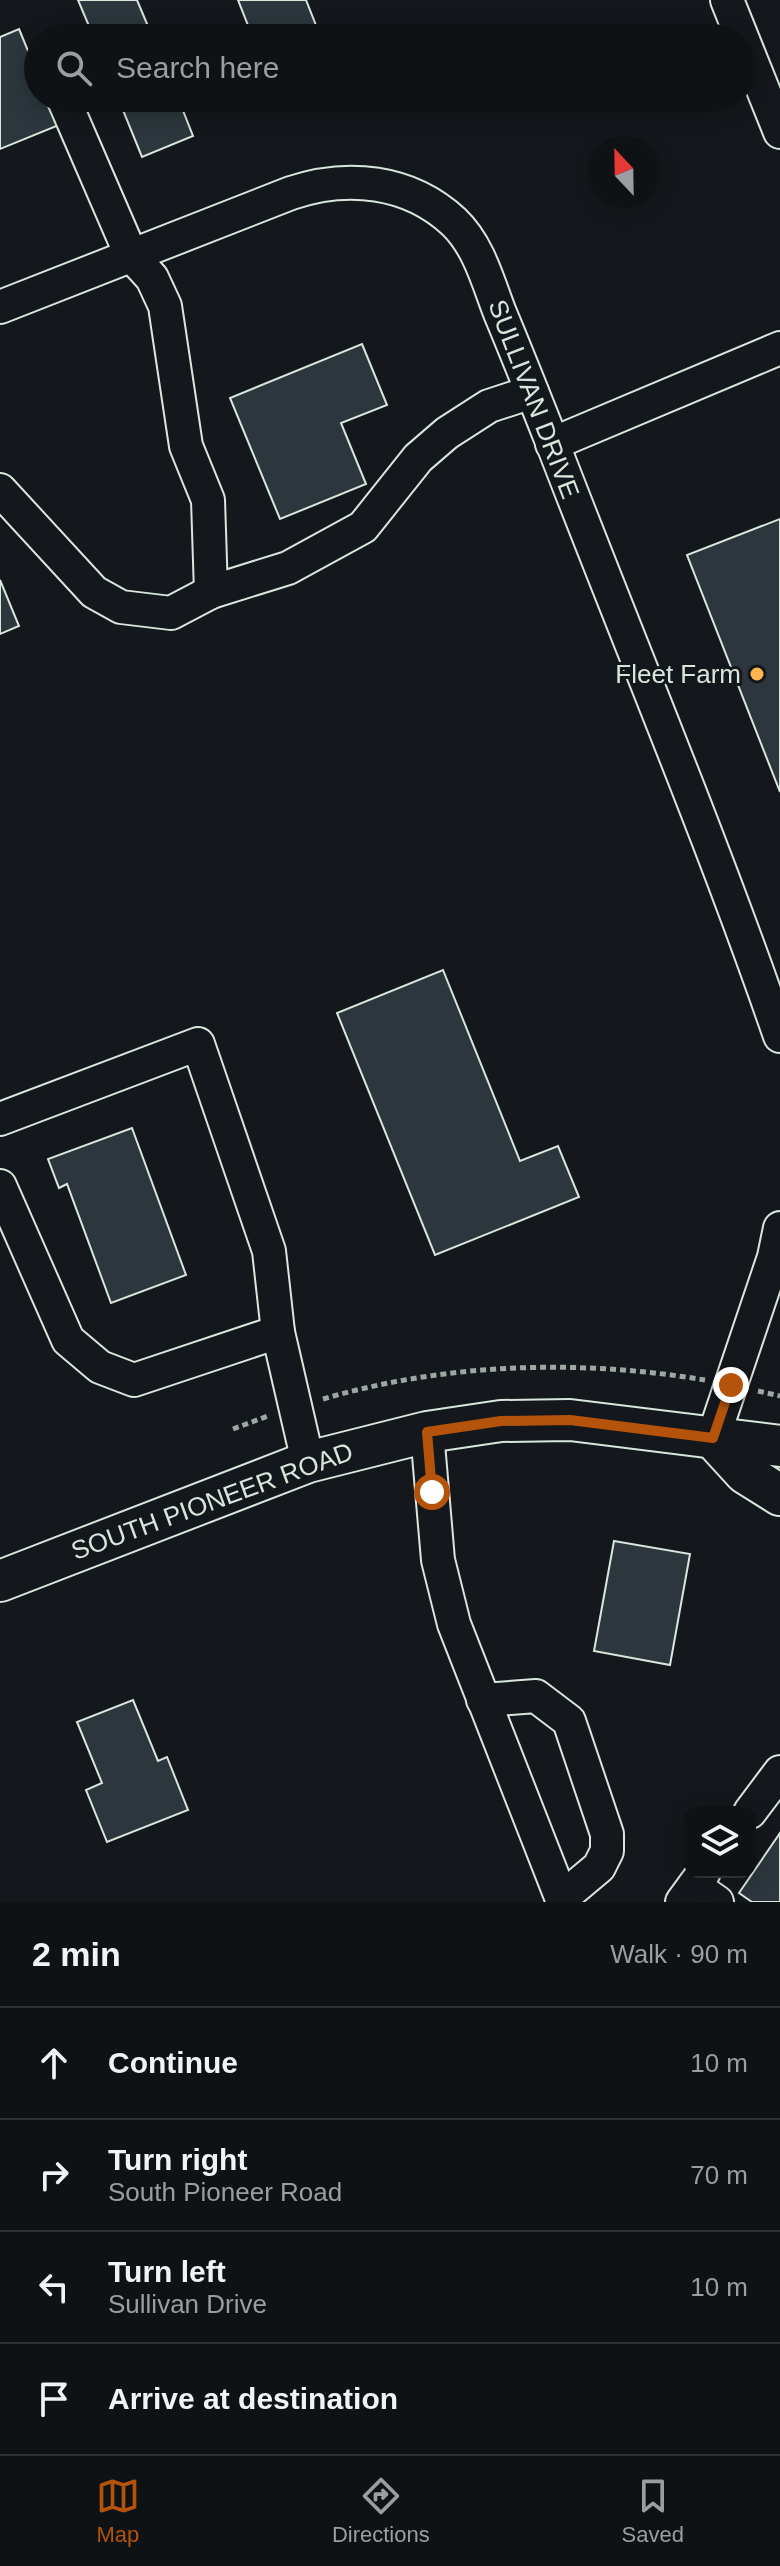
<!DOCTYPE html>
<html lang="en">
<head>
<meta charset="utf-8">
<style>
	:root { --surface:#0f1215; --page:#1d2022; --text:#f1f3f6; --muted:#9b9ea0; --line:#2f3234; --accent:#b45309 }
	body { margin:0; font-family:Arial,sans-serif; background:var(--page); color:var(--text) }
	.controls { position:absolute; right:24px; bottom:24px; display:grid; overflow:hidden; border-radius:16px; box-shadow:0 4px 20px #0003 }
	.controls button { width:72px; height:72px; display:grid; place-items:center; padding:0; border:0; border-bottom:2px solid var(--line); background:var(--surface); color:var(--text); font:40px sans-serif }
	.compass { position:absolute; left:588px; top:136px; width:72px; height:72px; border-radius:50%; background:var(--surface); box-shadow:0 4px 20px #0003; rotate:338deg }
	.stop { position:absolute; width:24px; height:24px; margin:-18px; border:6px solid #b45309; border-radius:50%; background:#fff }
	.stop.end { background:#b45309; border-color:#fff; box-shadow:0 2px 8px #0008 }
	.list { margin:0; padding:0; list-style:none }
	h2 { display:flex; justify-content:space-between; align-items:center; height:104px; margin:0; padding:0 32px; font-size:34px }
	h2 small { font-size:26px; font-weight:400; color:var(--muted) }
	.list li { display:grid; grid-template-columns:52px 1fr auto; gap:24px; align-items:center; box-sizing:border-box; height:112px; padding:0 32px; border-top:2px solid var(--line) }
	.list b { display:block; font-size:30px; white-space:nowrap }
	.list p { margin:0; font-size:26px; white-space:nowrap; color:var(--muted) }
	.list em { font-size:26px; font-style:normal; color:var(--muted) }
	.icon { flex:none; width:44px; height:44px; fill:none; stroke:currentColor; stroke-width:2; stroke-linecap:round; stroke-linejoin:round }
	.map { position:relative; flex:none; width:780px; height:1902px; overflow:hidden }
	.search { position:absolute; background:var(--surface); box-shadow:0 4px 20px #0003; left:24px; right:24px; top:24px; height:88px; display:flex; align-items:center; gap:20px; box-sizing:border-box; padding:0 28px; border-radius:44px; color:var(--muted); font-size:30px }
	.sheet { height:552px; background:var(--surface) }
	nav { display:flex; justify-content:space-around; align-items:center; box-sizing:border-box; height:112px; border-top:2px solid var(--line); background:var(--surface); font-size:22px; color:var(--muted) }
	nav a { display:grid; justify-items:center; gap:4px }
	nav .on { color:var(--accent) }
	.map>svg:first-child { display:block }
	.building { fill:#2c363c; stroke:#d8e6dc; stroke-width:2 }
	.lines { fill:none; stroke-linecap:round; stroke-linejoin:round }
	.minor-casing { stroke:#d8e6dc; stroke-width:36 }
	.major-casing { stroke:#d8e6dc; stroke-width:44 }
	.path { stroke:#9da8a2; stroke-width:5; stroke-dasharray:6 4; stroke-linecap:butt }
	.minor { stroke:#14181c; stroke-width:32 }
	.major { stroke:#14181c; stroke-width:40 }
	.route { stroke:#b45309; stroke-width:10 }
	.poi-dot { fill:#ffb74d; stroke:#14181c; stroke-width:3 }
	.labels { text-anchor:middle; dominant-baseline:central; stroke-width:6; stroke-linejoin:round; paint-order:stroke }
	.street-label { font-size:26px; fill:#d8e6dc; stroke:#14181c }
	.poi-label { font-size:26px; fill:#d8e6dc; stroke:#14181c; text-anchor:end }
</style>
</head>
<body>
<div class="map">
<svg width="780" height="1902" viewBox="0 0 780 1902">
	<rect width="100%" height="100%" fill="#14181c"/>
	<g class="building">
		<polygon points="78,0 137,0 153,38 94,38"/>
		<polygon points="238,0 306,0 321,38 253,38"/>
		<polygon points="19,29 38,75 38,98 48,98 59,125 0,149 0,37"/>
		<polygon points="118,98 178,98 193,136 142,157"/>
		<polygon points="362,344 387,405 341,423 366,484 280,519 230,398"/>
		<polygon points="780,519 780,792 687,555"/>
		<polygon points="0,580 19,626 0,634"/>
		<polygon points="443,970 520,1161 558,1146 579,1197 435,1255 337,1013"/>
		<polygon points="132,1128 186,1275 111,1303 67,1184 59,1188 48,1159"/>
		<polygon points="614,1541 690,1554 670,1665 594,1651"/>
		<polygon points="133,1700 158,1761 167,1757 188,1810 107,1842 86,1790 102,1783 77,1722"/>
		<polygon points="780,1833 780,1902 752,1902 739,1893"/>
	</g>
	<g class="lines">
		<defs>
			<g id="minor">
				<polyline points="727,0 780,132"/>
				<polyline points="63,98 131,255 152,278 165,306 186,446 208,500 211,592"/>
				<path d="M0 307 291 193C347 174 409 180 454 222 479 246 488 282 500 313 518 356 535 399 552 442 628 640 711 836 780 1036"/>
				<polyline points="552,444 780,348"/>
				<polyline points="0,490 94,592 121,607 171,613 211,592 288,568 363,527 418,458 447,433 489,406 532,392"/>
				<polyline points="0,1119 198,1044 269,1251 278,1332 308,1462"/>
				<polyline points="0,1186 68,1340 100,1367 134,1380 278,1332"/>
				<polyline points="427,1432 438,1560 454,1624 563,1902"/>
				<polyline points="713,1438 774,1257 780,1228"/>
				<polyline points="483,1700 536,1696 569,1721 607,1834 607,1851 599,1867 562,1898"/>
				<polyline points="750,1812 780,1772"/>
				<polyline points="694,1886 717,1902"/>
				<polyline points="682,1902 704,1872"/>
			</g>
			<g id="major">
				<polyline points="713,1438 745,1473 780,1495"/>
				<polyline points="0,1581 308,1462 427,1432 501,1421 570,1420 780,1446"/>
			</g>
		</defs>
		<use href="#minor" class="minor-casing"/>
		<use href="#major" class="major-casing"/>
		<g class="path">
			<polyline points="758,1391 780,1396"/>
			<path d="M323 1399C447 1363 578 1359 705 1380"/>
			<polyline points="233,1429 268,1416"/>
		</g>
		<use href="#minor" class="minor"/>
		<use href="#major" class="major"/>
	</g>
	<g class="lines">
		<polyline class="route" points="432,1492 427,1432 501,1421 570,1420 713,1438 731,1385"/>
	</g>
	<circle class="poi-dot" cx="757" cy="674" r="8"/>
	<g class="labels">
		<g class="street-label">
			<text transform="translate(534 399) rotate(69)">SULLIVAN DRIVE</text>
			<text transform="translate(212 1501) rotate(-20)">SOUTH PIONEER ROAD</text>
		</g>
		<g class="poi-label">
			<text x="741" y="674">Fleet Farm</text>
		</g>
	</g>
</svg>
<div class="controls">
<button><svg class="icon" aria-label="layers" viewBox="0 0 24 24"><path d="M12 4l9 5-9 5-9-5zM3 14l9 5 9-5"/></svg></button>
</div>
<svg class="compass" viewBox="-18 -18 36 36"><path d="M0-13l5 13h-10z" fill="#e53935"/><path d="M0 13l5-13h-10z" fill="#9b9ea0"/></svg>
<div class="stop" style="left:432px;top:1492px"></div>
<div class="stop end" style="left:731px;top:1385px"></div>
<div class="search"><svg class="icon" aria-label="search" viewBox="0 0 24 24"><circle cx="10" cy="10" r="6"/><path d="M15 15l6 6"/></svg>Search here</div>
</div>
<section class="sheet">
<h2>2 min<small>Walk · 90 m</small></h2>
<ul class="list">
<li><svg class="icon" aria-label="ahead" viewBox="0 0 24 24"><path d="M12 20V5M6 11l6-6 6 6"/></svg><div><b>Continue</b></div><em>10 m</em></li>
<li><svg class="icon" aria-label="right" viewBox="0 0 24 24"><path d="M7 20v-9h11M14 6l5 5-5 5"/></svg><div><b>Turn right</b><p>South Pioneer Road</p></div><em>70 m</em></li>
<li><svg class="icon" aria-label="left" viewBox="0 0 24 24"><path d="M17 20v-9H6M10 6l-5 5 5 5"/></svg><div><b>Turn left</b><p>Sullivan Drive</p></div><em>10 m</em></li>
<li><svg class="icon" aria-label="arrive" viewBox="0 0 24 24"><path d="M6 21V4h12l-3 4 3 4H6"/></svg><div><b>Arrive at destination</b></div></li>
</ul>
</section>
<nav>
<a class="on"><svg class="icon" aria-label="map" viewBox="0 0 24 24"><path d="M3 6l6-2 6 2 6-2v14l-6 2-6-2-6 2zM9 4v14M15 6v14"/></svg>Map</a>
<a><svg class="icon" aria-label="directions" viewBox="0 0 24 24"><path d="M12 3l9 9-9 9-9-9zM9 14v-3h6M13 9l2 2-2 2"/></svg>Directions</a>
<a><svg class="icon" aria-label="saved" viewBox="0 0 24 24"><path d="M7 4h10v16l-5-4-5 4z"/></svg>Saved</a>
</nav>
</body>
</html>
